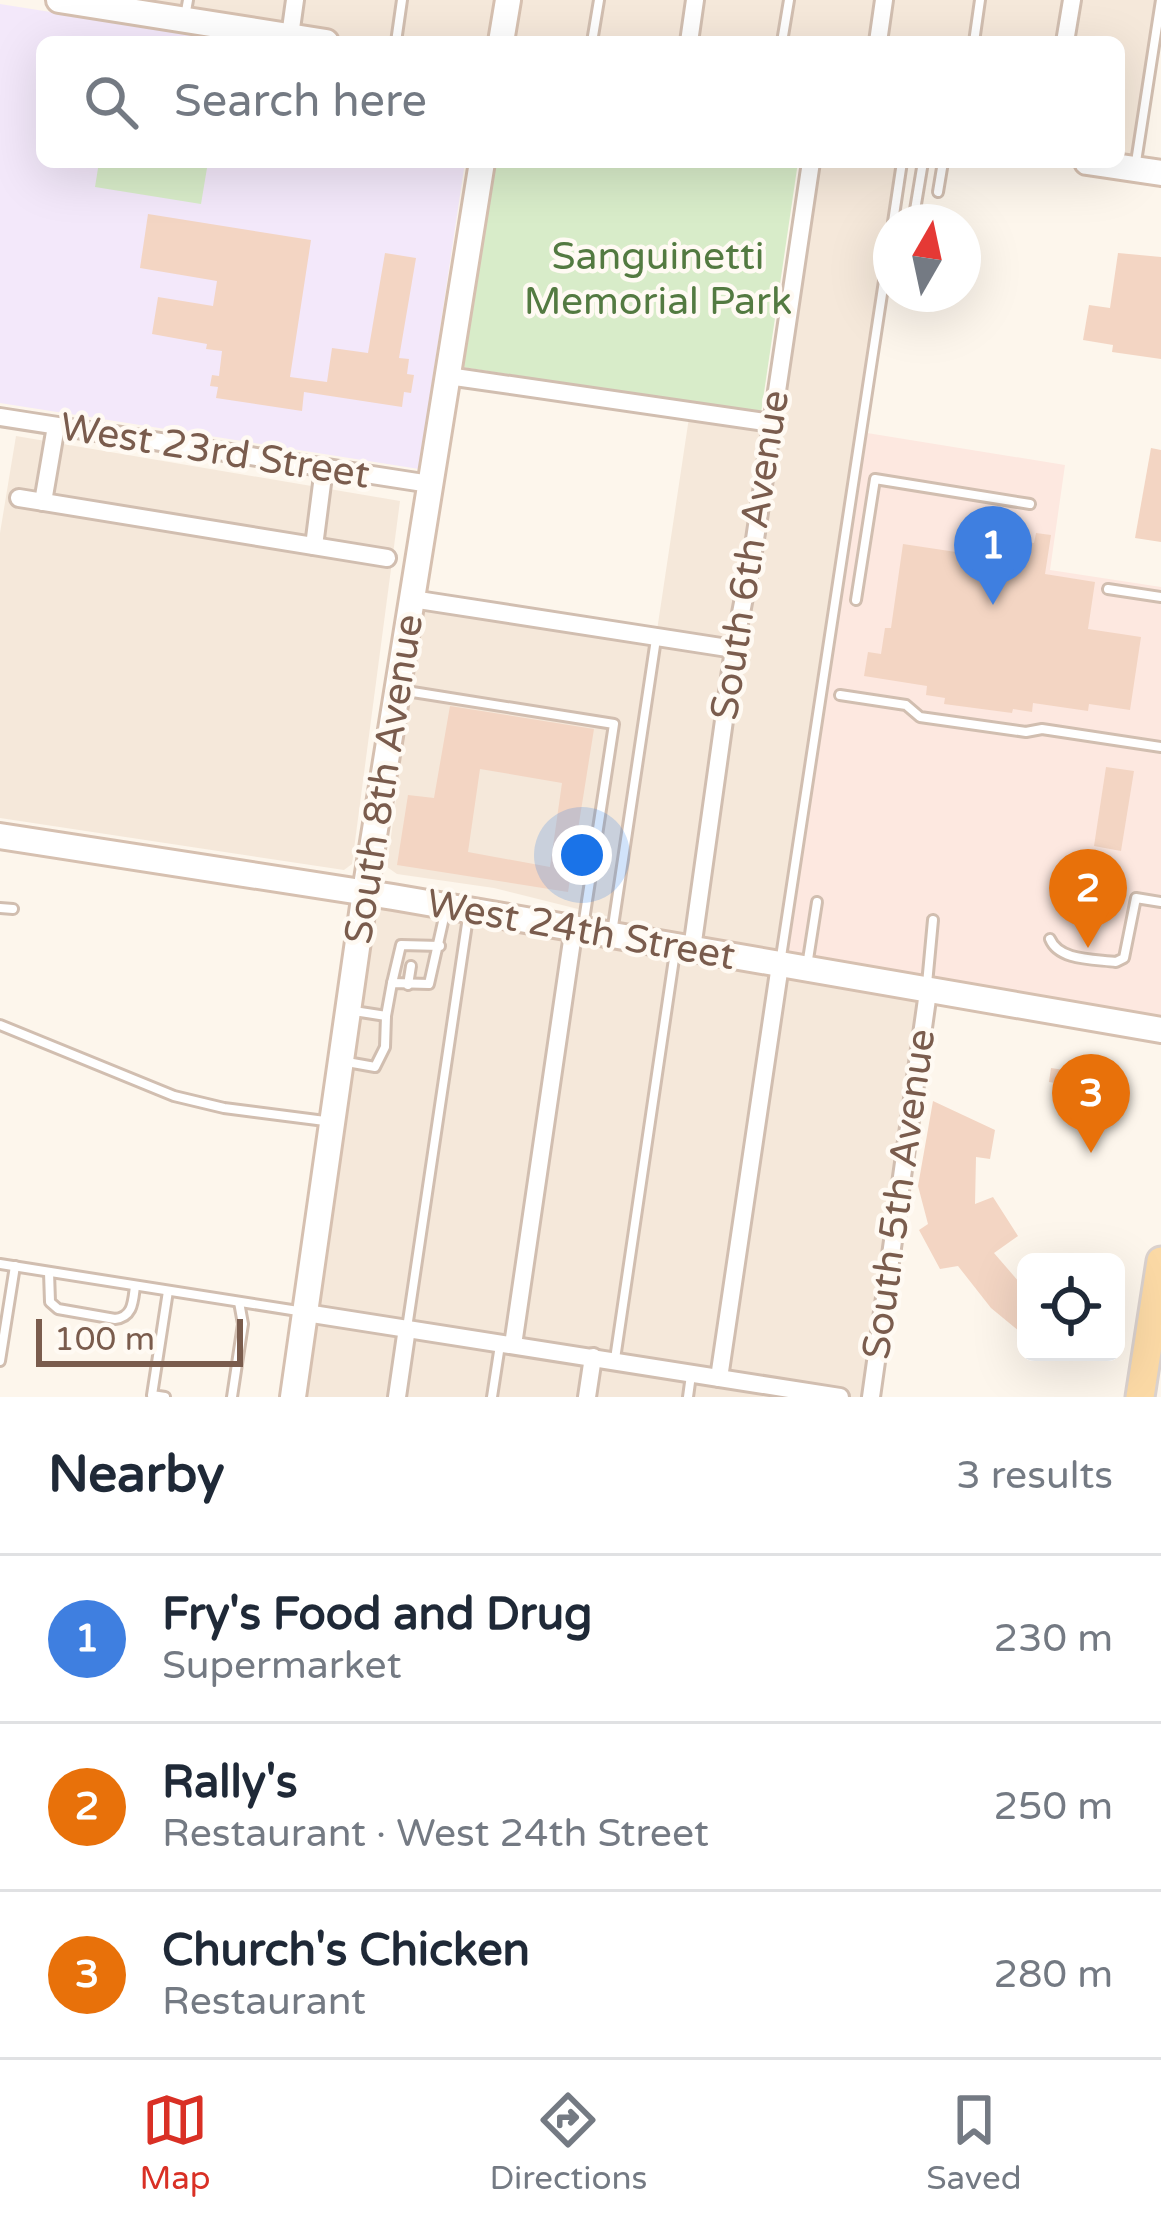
<!DOCTYPE html>
<html lang="en">
<head>
<meta charset="utf-8">
<style>
	:root { --surface:#fff; --page:#f6f6f7; --text:#1f2937; --muted:#747a83; --line:#e0e1e3; --accent:#d93025 }
	body { margin:0; font-family:"Varela Round",sans-serif; background:var(--page); color:var(--text) }
	.controls { position:absolute; right:36px; bottom:36px; display:grid; overflow:hidden; border-radius:18px; box-shadow:0 12px 48px #0002 }
	.controls button { width:108px; height:108px; display:grid; place-items:center; padding:0; border:0; border-bottom:3px solid var(--line); background:var(--surface); color:var(--text); font:60px sans-serif }
	.compass { position:absolute; left:873px; top:204px; width:108px; height:108px; border-radius:50%; background:var(--surface); box-shadow:0 12px 48px #0002; rotate:9deg }
	.scale { position:absolute; left:36px; bottom:30px; width:207px; box-sizing:border-box; padding-left:12px; border:6px solid #7a5c4d; border-top:0; font-size:33px; line-height:42px; white-space:nowrap; color:#7a5c4d; -webkit-text-stroke:9px #fffaf3; paint-order:stroke }
	.you { position:absolute; left:582px; top:855px; width:42px; height:42px; margin:-30px; border:9px solid #fff; border-radius:50%; background:#1a73e8; box-shadow:0 0 0 18px #1a73e833 }
	.badge { display:grid; place-items:center; width:78px; height:78px; border-radius:50%; background:var(--accent); color:#fff; font-size:39px; font-weight:700 }
	.pin { position:absolute; translate:-50% -99px; filter:drop-shadow(0 3px 6px #0008) }
	.pin::after { content:''; position:absolute; top:63px; width:42px; height:36px; background:inherit; clip-path:polygon(0 0,100% 0,50% 100%) }
	.list { margin:0; padding:0; list-style:none }
	h2 { display:flex; justify-content:space-between; align-items:center; height:156px; margin:0; padding:0 48px; font-size:51px }
	h2 small { font-size:39px; font-weight:400; color:var(--muted) }
	.list li { display:grid; grid-template-columns:78px 1fr auto; gap:36px; align-items:center; box-sizing:border-box; height:168px; padding:0 48px; border-top:3px solid var(--line) }
	.list b { display:block; font-size:45px; white-space:nowrap }
	.list p { margin:0; font-size:39px; white-space:nowrap; color:var(--muted) }
	.list em { font-size:39px; font-style:normal; color:var(--muted) }
	.icon { flex:none; width:66px; height:66px; fill:none; stroke:currentColor; stroke-width:2; stroke-linecap:round; stroke-linejoin:round }
	.map { position:relative; flex:none; width:1161px; height:1397px; overflow:hidden }
	.search { position:absolute; background:var(--surface); box-shadow:0 12px 48px #0002; left:36px; right:36px; top:36px; height:132px; display:flex; align-items:center; gap:30px; box-sizing:border-box; padding:0 42px; border-radius:18px; color:var(--muted); font-size:45px }
	.sheet { height:660px; background:var(--surface) }
	nav { display:flex; justify-content:space-around; align-items:center; box-sizing:border-box; height:168px; border-top:3px solid var(--line); background:var(--surface); font-size:33px; color:var(--muted) }
	nav a { display:grid; justify-items:center; gap:6px }
	nav .on { color:var(--accent) }
	.map>svg:first-child { display:block }
	.residential { fill:#f5e8da }
	.commercial { fill:#fde8e0 }
	.education { fill:#f3e8fa }
	.green { fill:#d8ecc9 }
	.building { fill:#f3d5c3; fill-rule:evenodd }
	.lines { fill:none; stroke-linecap:round; stroke-linejoin:round }
	.lane-casing { stroke:#d1beb0; stroke-width:14 }
	.street-casing { stroke:#d1beb0; stroke-width:22 }
	.secondary-casing { stroke:#d6c0b0; stroke-width:30 }
	.primary-casing { stroke:#dad1cd; stroke-width:33 }
	.lane { stroke:#fff; stroke-width:8 }
	.street { stroke:#fff; stroke-width:16 }
	.secondary { stroke:#fff; stroke-width:24 }
	.primary { stroke:#fbd9a5; stroke-width:27 }
	.labels { text-anchor:middle; dominant-baseline:central; stroke-width:9; stroke-linejoin:round; paint-order:stroke }
	.park-label { font-size:39px; fill:#537a41; stroke:#fffaf3 }
	.street-label { font-size:39px; fill:#7a5c4d; stroke:#fffaf3 }
</style>
</head>
<body>
<div class="map">
<svg width="1161" height="1397" viewBox="0 0 1161 1397">
	<rect width="100%" height="100%" fill="#fdf6ec"/>
	<g class="residential">
		<polygon points="58,0 1161,0 1135,169 1119,162 1119,42 318,42"/>
		<polygon points="811,162 902,162 780,965 928,992 871,1397 293,1397 365,892 611,936 643,719 638,719 610,917 494,888 397,874 387,867 411,685 412,599 656,637 690,411 771,423"/>
		<polygon points="16,436 400,501 352,864 344,870 0,818 0,533"/>
	</g>
	<polygon class="commercial" points="861,432 1065,465 1050,570 1161,587 1161,1029 780,965"/>
	<polygon class="education" points="0,4 240,42 42,42 42,162 465,162 419,469 0,403"/>
	<g class="green">
		<polygon points="99,162 208,162 201,204 95,187"/>
		<polygon points="494,162 798,162 761,413 462,367"/>
	</g>
	<g class="building">
		<polygon points="148,214 311,240 290,377 327,382 332,348 368,353 385,253 416,258 399,358 409,359 407,374 414,375 411,393 404,392 402,407 304,392 302,411 216,398 218,387 210,386 212,375 219,376 222,351 206,349 207,344 152,334 158,297 213,306 217,281 140,268"/>
		<polygon points="1118,253 1161,257 1161,359 1112,352 1113,345 1083,340 1089,305 1110,308"/>
		<polygon points="1151,448 1161,450 1161,542 1135,538"/>
		<polygon points="959,532 1034,543 1036,533 1051,535 1045,574 1095,582 1088,629 1141,637 1130,710 1089,704 1088,711 1033,703 1032,712 1013,709 1012,713 944,704 945,698 926,695 927,686 864,676 868,652 881,654 885,628 891,628 903,544 956,552"/>
		<path d="M450 706 594 729 568 892 397 865 408 795 434 798ZM480 769 562 783 550 867 468 852Z"/>
		<polygon points="1106,767 1134,771 1121,851 1094,846"/>
		<polygon points="1051,1068 1118,1078 1116,1093 1049,1082"/>
		<polygon points="933,1101 995,1130 990,1159 976,1157 975,1204 993,1197 1018,1236 994,1253 1026,1290 1026,1337 991,1308 958,1266 940,1269 919,1230 928,1224 918,1186"/>
	</g>
	<g class="lines">
		<defs>
			<g id="lane">
				<polyline points="185,17 188,0"/>
				<polyline points="396,42 402,0"/>
				<polyline points="592,42 599,0"/>
				<polyline points="782,42 789,0"/>
				<polyline points="974,42 980,0"/>
				<polyline points="1136,162 1161,0"/>
				<polyline points="938,192 943,162"/>
				<polyline points="893,222 902,162"/>
				<polyline points="913,222 923,162"/>
				<polyline points="1108,589 1161,597"/>
				<polyline points="856,600 875,479 1030,504"/>
				<polyline points="400,690 614,724 583,927"/>
				<polyline points="840,695 906,705 920,717 1026,732 1042,729 1161,747"/>
				<polyline points="0,908 13,909"/>
				<polyline points="612,933 656,639"/>
				<path d="M1050 939C1059 961 1094 959 1116 962L1124 958 1136 898 1161 902"/>
				<polyline points="781,957 891,235"/>
				<polyline points="807,966 817,902"/>
				<polyline points="392,983 401,945 440,946"/>
				<polyline points="927,984 933,920"/>
				<polyline points="408,985 411,966"/>
				<polyline points="354,1011 386,1016 392,983 429,984 445,913"/>
				<polyline points="0,1025 174,1096 224,1108 325,1121"/>
				<polyline points="347,1062 375,1067 385,1047 386,1016"/>
				<polyline points="0,1264 298,1311"/>
				<path d="M49 1272 50 1302 58 1309 115 1319C133 1317 133 1302 135 1286"/>
				<polyline points="407,1328 468,917"/>
				<polyline points="615,1359 675,952"/>
				<polyline points="0,1361 15,1266"/>
				<polyline points="165,1397 152,1395 168,1291"/>
				<polyline points="232,1397 243,1324 239,1302"/>
				<polyline points="492,1397 500,1345"/>
				<polyline points="688,1397 691,1375"/>
			</g>
			<g id="street">
				<polyline points="290,36 295,0"/>
				<polyline points="689,42 695,0"/>
				<polyline points="878,42 884,0"/>
				<polyline points="1065,42 1072,0"/>
				<polyline points="448,376 772,423"/>
				<polyline points="0,417 430,484"/>
				<polyline points="19,498 387,558"/>
				<polyline points="43,502 56,426"/>
				<polyline points="314,546 324,468"/>
				<polyline points="412,599 734,649"/>
				<polyline points="692,949 734,649 754,546 811,162"/>
				<polyline points="306,1313 840,1397"/>
				<polyline points="513,1345 574,927"/>
				<polyline points="719,1378 780,965"/>
				<polyline points="397,1397 407,1328"/>
				<polyline points="587,1397 593,1357"/>
				<polyline points="871,1397 928,992"/>
			</g>
			<g id="secondary">
				<polyline points="59,0 326,42"/>
				<polyline points="501,42 508,0"/>
				<polyline points="1087,162 1161,173"/>
				<polyline points="0,836 393,897 1161,1030"/>
				<polyline points="293,1397 365,892 482,162"/>
			</g>
			<polyline id="primary" points="1140,1397 1161,1261"/>
		</defs>
		<use href="#lane" class="lane-casing"/>
		<use href="#street" class="street-casing"/>
		<use href="#secondary" class="secondary-casing"/>
		<use href="#primary" class="primary-casing"/>
		<use href="#lane" class="lane"/>
		<use href="#street" class="street"/>
		<use href="#secondary" class="secondary"/>
		<use href="#primary" class="primary"/>
	</g>
	<g class="labels">
		<g class="park-label">
			<text x="658" y="256">Sanguinetti<tspan x="658" dy="45">Memorial Park</tspan></text>
		</g>
		<g class="street-label">
			<text transform="translate(215 451) rotate(9)">West 23rd Street</text>
			<text transform="translate(750 555) rotate(-81)">South 6th Avenue</text>
			<text transform="translate(384 779) rotate(-81)">South 8th Avenue</text>
			<text transform="translate(581 930) rotate(10)">West 24th Street</text>
			<text transform="translate(899 1194) rotate(-82)">South 5th Avenue</text>
		</g>
	</g>
</svg>
<div class="controls">
<button><svg class="icon" aria-label="locate" viewBox="0 0 24 24"><circle cx="12" cy="12" r="6"/><path d="M12 2v4M12 18v4M2 12h4M18 12h4"/></svg></button>
</div>
<svg class="compass" viewBox="-18 -18 36 36"><path d="M0-13l5 13h-10z" fill="#e53935"/><path d="M0 13l5-13h-10z" fill="#747a83"/></svg>
<div class="scale">100 m</div>
<div class="you"></div>
<div class="pin badge" style="left:993px;top:605px;background:#3f7fe0">1</div>
<div class="pin badge" style="left:1088px;top:948px;background:#e8710a">2</div>
<div class="pin badge" style="left:1091px;top:1153px;background:#e8710a">3</div>
<div class="search"><svg class="icon" aria-label="search" viewBox="0 0 24 24"><circle cx="10" cy="10" r="6"/><path d="M15 15l6 6"/></svg>Search here</div>
</div>
<section class="sheet">
<h2>Nearby<small>3 results</small></h2>
<ul class="list">
<li><span class="badge" style="background:#3f7fe0">1</span><div><b>Fry's Food and Drug</b><p>Supermarket</p></div><em>230 m</em></li>
<li><span class="badge" style="background:#e8710a">2</span><div><b>Rally's</b><p>Restaurant · West 24th Street</p></div><em>250 m</em></li>
<li><span class="badge" style="background:#e8710a">3</span><div><b>Church's Chicken</b><p>Restaurant</p></div><em>280 m</em></li>
</ul>
</section>
<nav>
<a class="on"><svg class="icon" aria-label="map" viewBox="0 0 24 24"><path d="M3 6l6-2 6 2 6-2v14l-6 2-6-2-6 2zM9 4v14M15 6v14"/></svg>Map</a>
<a><svg class="icon" aria-label="directions" viewBox="0 0 24 24"><path d="M12 3l9 9-9 9-9-9zM9 14v-3h6M13 9l2 2-2 2"/></svg>Directions</a>
<a><svg class="icon" aria-label="saved" viewBox="0 0 24 24"><path d="M7 4h10v16l-5-4-5 4z"/></svg>Saved</a>
</nav>
</body>
</html>
